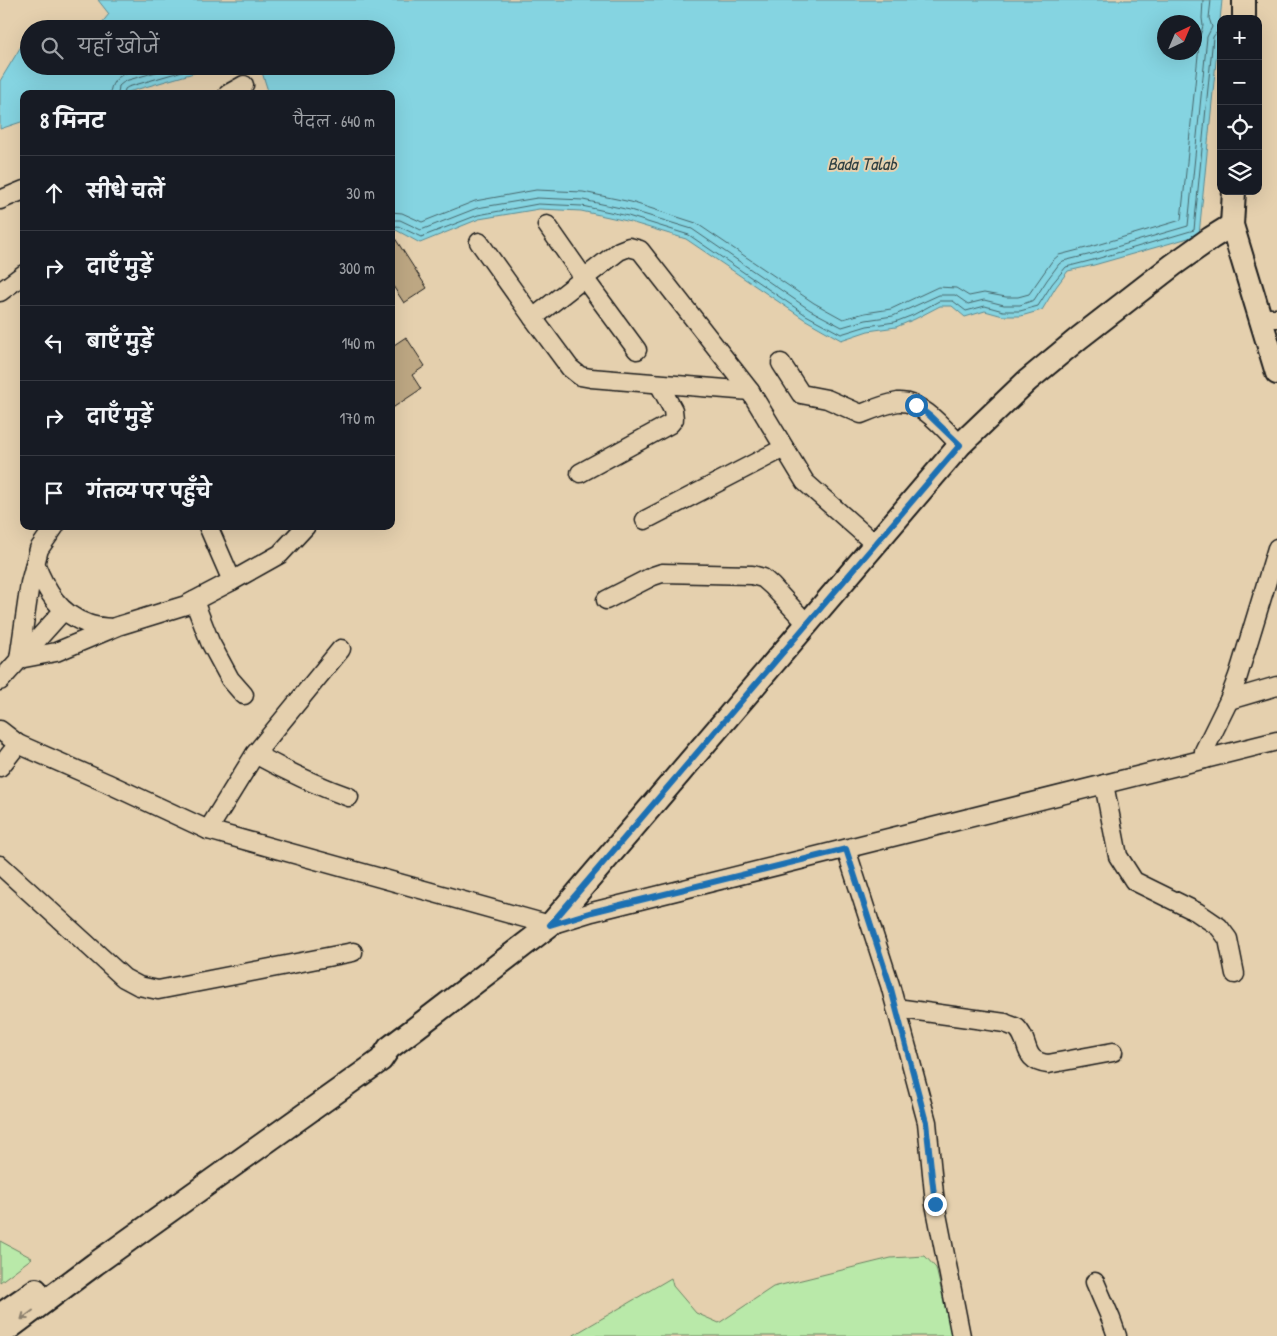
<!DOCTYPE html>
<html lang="hi">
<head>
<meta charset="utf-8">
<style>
	:root { --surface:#171b24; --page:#242831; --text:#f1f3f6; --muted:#9ea1a6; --line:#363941 }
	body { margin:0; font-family:"Patrick Hand","Playpen Sans Deva",sans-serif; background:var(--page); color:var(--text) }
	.controls { position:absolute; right:15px; top:15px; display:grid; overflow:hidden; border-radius:10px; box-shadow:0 5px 20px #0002 }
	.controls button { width:45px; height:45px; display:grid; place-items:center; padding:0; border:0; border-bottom:1px solid var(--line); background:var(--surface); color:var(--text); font:25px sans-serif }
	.compass { position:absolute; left:1157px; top:15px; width:45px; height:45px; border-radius:50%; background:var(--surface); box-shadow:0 5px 20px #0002; rotate:44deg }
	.stop { position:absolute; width:15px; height:15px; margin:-11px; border:4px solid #1f6fb2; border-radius:50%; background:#fff }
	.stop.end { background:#1f6fb2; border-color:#fff; box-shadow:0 1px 5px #0008 }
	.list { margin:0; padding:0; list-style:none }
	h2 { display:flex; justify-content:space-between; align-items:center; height:65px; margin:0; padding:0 20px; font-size:21px }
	h2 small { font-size:16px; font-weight:400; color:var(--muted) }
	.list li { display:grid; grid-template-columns:32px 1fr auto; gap:15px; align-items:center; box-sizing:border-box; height:75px; padding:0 20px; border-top:1px solid var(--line) }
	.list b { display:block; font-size:19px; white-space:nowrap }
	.list em { font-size:16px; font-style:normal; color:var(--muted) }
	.icon { flex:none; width:28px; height:28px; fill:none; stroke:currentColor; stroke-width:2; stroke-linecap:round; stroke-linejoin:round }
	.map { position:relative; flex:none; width:1277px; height:1336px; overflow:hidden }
	.search { position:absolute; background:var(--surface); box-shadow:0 5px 20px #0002; left:20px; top:20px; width:375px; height:55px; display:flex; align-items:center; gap:12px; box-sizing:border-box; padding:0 18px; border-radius:28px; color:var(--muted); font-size:19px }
	.panel { position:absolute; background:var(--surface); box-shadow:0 5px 20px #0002; left:20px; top:90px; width:375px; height:440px; border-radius:10px }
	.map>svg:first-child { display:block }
	.green { fill:#b9e9a9; stroke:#6a8262 }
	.water { fill:#85d4e1; stroke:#5b8a92; fill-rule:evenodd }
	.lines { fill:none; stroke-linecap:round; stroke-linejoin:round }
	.shore { stroke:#46666b; stroke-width:1 }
	.building { fill:#bda783; stroke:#1c1c1c }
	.minor-casing { stroke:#1c1c1c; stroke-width:21 }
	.major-casing { stroke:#1c1c1c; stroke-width:26 }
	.minor { stroke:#e5d0ae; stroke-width:18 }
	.major { stroke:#e5d0ae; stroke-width:22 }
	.oneway { stroke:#8b7f6c }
	.route { stroke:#1f6fb2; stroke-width:6 }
	.labels { text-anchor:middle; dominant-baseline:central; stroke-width:4; stroke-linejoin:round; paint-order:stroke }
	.water-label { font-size:18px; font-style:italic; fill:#314143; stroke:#e5d0ae }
</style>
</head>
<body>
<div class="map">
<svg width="1277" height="1336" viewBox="0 0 1277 1336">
	<rect width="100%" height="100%" fill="#e5d0ae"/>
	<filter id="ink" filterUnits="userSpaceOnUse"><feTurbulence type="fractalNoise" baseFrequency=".02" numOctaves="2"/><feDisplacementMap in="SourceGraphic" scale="10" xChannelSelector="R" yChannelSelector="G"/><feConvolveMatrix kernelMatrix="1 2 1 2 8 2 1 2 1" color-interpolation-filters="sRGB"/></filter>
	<g filter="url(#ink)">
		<g class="green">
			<polygon points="0,1241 32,1258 0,1282"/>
			<polygon points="925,1256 936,1268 952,1336 572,1336 671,1278 673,1286 696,1313 719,1323 773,1287 891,1258"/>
		</g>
		<g class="water">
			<path d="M98 0H1222L1199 235 1094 265 1068 271 1056 287 1042 310 1021 316H1003L985 311 965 317 952 306H940L915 319 896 327 868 331 841 340 804 319 686 239 627 221 581 211 539 209 479 219 420 243 396 230 391 233V94H269L260 66H386V29H79L101 24 109 14ZM1164 22H1194V52H1164Z"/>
			<polygon points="29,41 29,66 218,66 121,94 24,94 24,121 0,129 0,81 23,43"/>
		</g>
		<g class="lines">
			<g class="shore">
				<path d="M110 94C111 73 133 71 149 66"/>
				<polyline points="118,94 119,86 125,81 177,66"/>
				<polyline points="124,94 125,89 128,87 200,66"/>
				<polyline points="391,212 402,213 422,222 475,201 536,190 583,192 631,202 696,223 814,303 843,319 865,313 891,309 938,287 956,288 969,296 984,293 1006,297 1018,297 1029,294 1052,261 1059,255 1090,247 1181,220 1200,36 1203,26 1202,18 1203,0"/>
				<polyline points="391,220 400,220 421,230 477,208 537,198 583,200 630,210 692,229 810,310 842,327 866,320 893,316 939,295 955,295 968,304 984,300 1004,305 1020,305 1034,300 1047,280 1059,264 1063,261 1092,254 1188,226 1207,37 1212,27 1209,18 1211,0"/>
				<polyline points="391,227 398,226 421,237 478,215 538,204 582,206 628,216 689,235 806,315 841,334 867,326 895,322 913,315 939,301 953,301 966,311 985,306 1003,311 1020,311 1038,306 1052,284 1066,267 1093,260 1194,230 1213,37 1216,33 1221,32"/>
			</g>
		</g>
		<g class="building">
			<polygon points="391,232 427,288 404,303 391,283"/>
			<polygon points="406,337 425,366 412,375 421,389 391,409 391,347"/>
		</g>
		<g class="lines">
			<defs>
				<g id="minor">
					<polyline points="228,94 244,85"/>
					<polyline points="0,200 24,190"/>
					<polyline points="547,225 584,278 637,350"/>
					<polyline points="479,242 533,318 570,368 580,376 591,378 750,391"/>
					<polyline points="0,292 24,274"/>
					<polyline points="533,318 619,251 629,247 640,250 750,391 805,482 875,544"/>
					<polyline points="1259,318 1277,318"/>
					<path d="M781 363 801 394 827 399 861 414C873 409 886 404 898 402 922 400 945 430 960 445"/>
					<polyline points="580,473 670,424 674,419 673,410 659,384"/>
					<polyline points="645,520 784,448"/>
					<polyline points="55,526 39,549 30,583 19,659 56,652 118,626 186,605 232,581 280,554 306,526"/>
					<polyline points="208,526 232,581"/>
					<path d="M35 563C46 591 59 614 88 624 95 627 104 627 112 628"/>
					<polyline points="606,600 653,576 662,573 752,575 763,578 772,586 807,624"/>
					<polyline points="194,601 210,642 230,679 244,695"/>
					<polyline points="0,681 63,611"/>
					<polyline points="1229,700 1277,686"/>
					<polyline points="0,730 18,744 107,783 208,830 550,925 592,912 1277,741"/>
					<path d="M255 754C286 771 315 785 349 797"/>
					<polyline points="1205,759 1204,751 1229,700 1238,676 1277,548"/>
					<polyline points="0,767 18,744"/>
					<polyline points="1104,784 1118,856 1134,881 1197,912 1219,927 1228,939 1235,974"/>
					<polyline points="208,830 255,754 341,649"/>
					<polyline points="846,849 890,985 927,1122 935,1204 961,1336"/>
					<polyline points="0,865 124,978 139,986 158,990 353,952"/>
					<path d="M896 1008 1005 1023C1008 1025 1014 1026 1017 1028 1031 1041 1021 1061 1048 1064L1113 1052"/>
					<polyline points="1095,1282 1111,1319 1117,1336"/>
				</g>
				<g id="major">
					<polyline points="1244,0 1244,19"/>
					<polyline points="1234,191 1232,225 1277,373"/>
					<polyline points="0,1315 36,1290"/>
					<polyline points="0,1335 95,1264 381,1060 389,1048 413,1030 550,925 960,445 1027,381 1079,338 1173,265 1211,238 1232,225"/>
				</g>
			</defs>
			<use href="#minor" class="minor-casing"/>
			<use href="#major" class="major-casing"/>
			<use href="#minor" class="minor"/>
			<use href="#major" class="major"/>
		</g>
		<defs><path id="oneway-shaft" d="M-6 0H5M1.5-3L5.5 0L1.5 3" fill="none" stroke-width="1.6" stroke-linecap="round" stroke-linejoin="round" transform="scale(1.25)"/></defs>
		<use class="oneway" href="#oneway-shaft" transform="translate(27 1315) rotate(143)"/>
	</g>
	<g class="lines" filter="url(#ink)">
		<polyline class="route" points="916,405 930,416 960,445 550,925 592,912 846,849 890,985 926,1122 935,1204"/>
	</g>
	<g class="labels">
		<g class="water-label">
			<text x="862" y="163">Bada Talab</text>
		</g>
	</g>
</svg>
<div class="controls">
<button>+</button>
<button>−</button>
<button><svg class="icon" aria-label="locate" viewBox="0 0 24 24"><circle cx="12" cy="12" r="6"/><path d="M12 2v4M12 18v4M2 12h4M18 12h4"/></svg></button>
<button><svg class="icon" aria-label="layers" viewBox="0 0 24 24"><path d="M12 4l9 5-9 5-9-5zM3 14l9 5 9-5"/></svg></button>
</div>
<svg class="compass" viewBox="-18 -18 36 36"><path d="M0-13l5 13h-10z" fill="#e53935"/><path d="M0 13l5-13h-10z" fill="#9ea1a6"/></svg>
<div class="stop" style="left:916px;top:405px"></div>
<div class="stop end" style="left:935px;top:1204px"></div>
<div class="search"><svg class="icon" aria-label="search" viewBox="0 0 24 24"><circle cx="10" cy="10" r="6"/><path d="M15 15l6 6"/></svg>यहाँ खोजें</div>
<section class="panel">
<h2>8 मिनट<small>पैदल · 640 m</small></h2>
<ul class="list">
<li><svg class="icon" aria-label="ahead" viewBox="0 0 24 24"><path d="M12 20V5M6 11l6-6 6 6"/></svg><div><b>सीधे चलें</b></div><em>30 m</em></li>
<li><svg class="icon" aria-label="right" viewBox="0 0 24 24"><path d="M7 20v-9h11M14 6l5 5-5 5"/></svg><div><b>दाएँ मुड़ें</b></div><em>300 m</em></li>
<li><svg class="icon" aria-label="left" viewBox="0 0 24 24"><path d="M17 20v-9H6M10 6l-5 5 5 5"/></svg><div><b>बाएँ मुड़ें</b></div><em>140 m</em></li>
<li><svg class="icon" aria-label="right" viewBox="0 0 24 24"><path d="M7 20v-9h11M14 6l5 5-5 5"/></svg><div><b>दाएँ मुड़ें</b></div><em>170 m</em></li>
<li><svg class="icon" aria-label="arrive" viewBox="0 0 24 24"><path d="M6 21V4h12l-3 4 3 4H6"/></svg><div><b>गंतव्य पर पहुँचे</b></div></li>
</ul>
</section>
</div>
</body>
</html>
